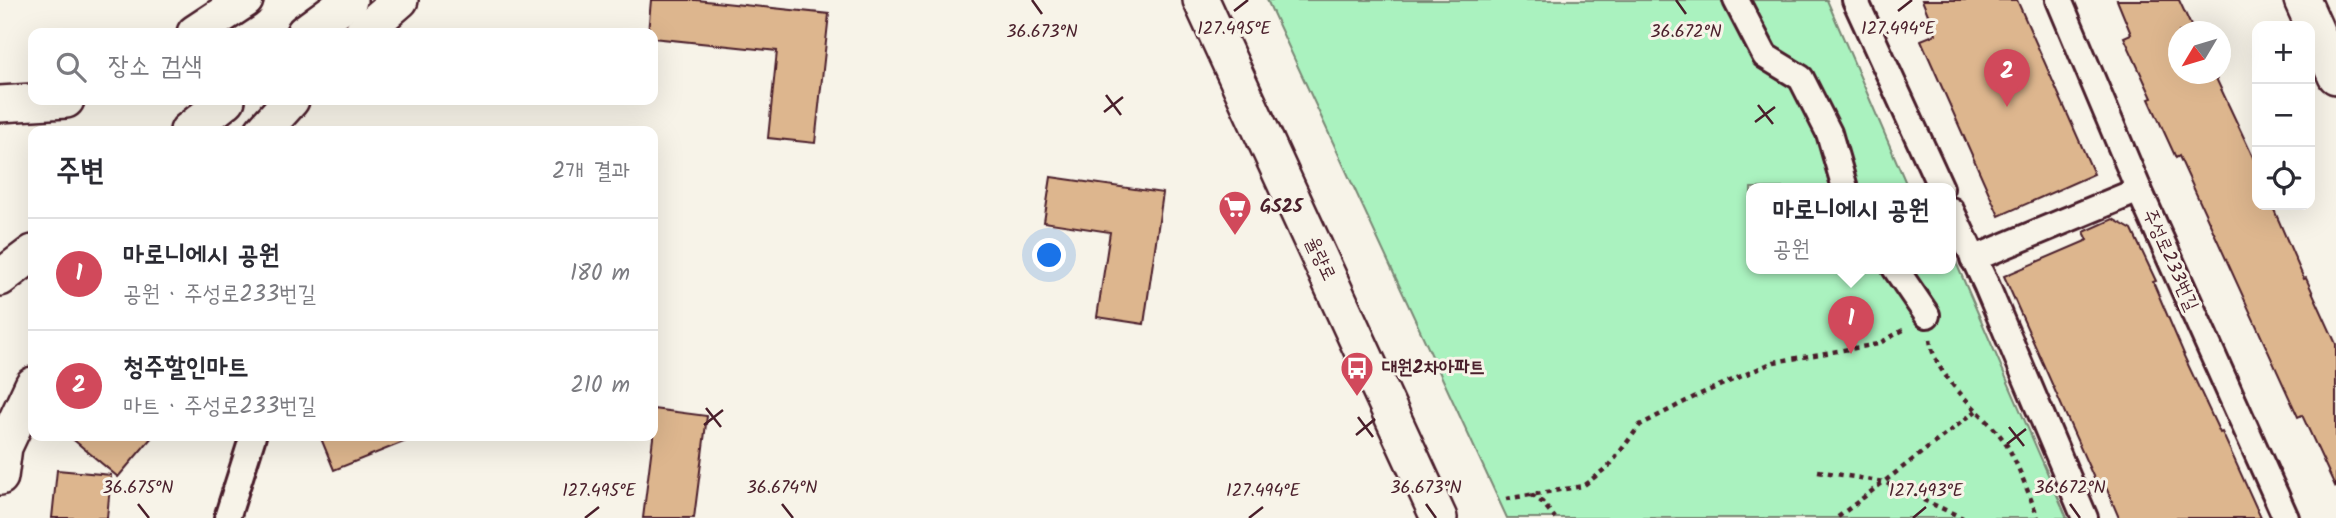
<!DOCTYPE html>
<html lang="ko">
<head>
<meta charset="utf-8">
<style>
	:root { --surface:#fff; --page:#f2f2f3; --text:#2b2b33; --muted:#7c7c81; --line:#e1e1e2; --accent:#d1495b }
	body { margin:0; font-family:Kalam,"Poor Story",sans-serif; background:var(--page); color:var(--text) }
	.controls { position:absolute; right:21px; top:21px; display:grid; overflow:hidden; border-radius:14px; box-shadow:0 7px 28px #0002 }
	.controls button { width:63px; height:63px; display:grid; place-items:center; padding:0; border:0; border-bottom:2px solid var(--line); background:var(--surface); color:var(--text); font:35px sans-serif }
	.compass { position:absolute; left:2168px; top:21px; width:63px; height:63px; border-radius:50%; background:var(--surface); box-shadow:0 7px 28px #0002; rotate:232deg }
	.you { position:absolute; left:1050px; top:256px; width:24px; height:24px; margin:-18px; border:5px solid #fff; border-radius:50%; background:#1a73e8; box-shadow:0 0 0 10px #1a73e833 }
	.badge { display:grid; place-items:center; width:46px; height:46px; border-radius:50%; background:var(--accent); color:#fff; font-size:23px; font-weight:700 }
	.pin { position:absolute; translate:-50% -58px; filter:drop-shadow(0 2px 4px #0008) }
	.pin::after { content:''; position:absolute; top:37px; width:24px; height:21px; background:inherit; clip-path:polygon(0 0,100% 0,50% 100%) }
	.popup { position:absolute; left:1746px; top:183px; width:210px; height:91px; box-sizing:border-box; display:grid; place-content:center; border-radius:14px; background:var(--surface); filter:drop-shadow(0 2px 5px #0005); font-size:23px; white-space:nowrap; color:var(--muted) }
	.popup b { font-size:26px; color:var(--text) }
	.popup::after { content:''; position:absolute; left:50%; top:100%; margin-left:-14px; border:14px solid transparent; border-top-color:var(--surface) }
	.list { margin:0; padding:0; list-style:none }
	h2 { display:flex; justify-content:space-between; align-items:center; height:91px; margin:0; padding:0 28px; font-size:30px }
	h2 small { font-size:23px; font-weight:400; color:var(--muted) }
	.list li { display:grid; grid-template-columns:46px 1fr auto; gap:21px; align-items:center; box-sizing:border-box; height:112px; padding:0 28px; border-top:2px solid var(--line) }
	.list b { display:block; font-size:26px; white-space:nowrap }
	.list p { margin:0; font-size:23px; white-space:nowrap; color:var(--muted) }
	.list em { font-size:23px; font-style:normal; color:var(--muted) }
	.icon { flex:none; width:38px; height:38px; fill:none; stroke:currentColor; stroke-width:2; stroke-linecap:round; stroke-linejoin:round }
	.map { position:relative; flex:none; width:2336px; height:518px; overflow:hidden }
	.search { position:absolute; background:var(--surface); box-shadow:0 7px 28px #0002; left:28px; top:28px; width:630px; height:77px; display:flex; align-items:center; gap:18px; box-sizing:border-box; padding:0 24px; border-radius:14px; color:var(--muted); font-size:26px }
	.panel { position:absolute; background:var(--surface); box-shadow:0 7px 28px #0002; left:28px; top:126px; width:630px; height:315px; border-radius:14px }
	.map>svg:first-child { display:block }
	.green { fill:#aaf2bf; stroke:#7a8875; stroke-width:2 }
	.building { fill:#ddb68e; stroke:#4a1f2b; stroke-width:2 }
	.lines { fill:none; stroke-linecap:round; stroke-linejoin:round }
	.street-casing { stroke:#4a1f2b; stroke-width:30 }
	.secondary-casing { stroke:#4a1f2b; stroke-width:40 }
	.path { stroke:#4a1f2b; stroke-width:4.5; stroke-dasharray:5 5; stroke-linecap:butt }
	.street { stroke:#f7f3e8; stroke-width:24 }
	.secondary { stroke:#f7f3e8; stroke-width:35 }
	.ticks { fill:none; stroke:#4a1f2b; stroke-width:2.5 }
	.labels { text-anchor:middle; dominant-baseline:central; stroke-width:6; stroke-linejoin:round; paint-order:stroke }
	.poi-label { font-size:19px; font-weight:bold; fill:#4a1f2b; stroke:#f7f3e8; text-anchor:start }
	.street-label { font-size:19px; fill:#4a1f2b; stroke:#f7f3e8 }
	.ticks-label { font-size:18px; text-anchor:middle; fill:#4a1f2b; stroke:#f7f3e8; stroke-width:6; stroke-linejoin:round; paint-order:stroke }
</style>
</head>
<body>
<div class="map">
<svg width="2336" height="518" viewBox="0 0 2336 518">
	<rect width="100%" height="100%" fill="#f7f3e8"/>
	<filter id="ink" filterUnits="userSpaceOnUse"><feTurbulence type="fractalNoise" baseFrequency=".0143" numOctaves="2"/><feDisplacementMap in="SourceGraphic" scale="14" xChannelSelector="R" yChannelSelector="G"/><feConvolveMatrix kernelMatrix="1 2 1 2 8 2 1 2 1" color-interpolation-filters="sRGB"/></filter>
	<g filter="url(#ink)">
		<polygon class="green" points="1267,0 1827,0 1908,188 1751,188 1751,268 1951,268 1951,251 2067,518 1507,518"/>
		<g class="building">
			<polygon points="651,0 696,0 829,14 815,143 768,138 777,51 653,38 653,33 648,33"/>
			<polygon points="1922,0 2017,0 2094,174 1999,216 1921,40 1936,34"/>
			<polygon points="2117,0 2179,0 2194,32 2179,32 2179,74 2214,74 2253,157 2257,167 2257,205 2272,205 2304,279 2306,278 2336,344 2336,488 2302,415 2298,417 2179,156 2176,158 2149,99 2152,98 2124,37 2131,34"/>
			<polygon points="1051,177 1163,193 1144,324 1097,317 1110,232 1044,222"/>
			<polygon points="2113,219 2132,230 2156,281 2153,282 2184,354 2183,354 2220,433 2222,432 2261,518 2119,518 2103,480 2096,483 2004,276 2088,240 2084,232"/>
			<polygon points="653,409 707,416 694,518 643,518 653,438"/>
			<polygon points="69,436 153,436 118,477"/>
			<polygon points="320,436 416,436 416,437 334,470"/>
			<polygon points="57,470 111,475 107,518 52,518"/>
		</g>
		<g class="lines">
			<defs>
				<g id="street">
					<polyline points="1736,0 1765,56 1801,78 1829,133 1845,188"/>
					<polyline points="1855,0 1941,188"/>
					<polyline points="2059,0 2139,190 2286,518"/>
					<polyline points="1951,210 1986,284 2085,518"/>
					<polyline points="1973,259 2139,190"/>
					<polyline points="1895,268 1927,315"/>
					<polyline points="227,518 253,436"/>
				</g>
				<g id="secondary">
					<polyline points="1201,0 1439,518"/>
					<polyline points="2302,0 2336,76"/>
					<polyline points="195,33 245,0"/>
					<polyline points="304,33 349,0"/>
					<polyline points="362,33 400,0"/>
					<polyline points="0,104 66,100"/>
					<polyline points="188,131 227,100"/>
					<polyline points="263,131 291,100"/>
					<polyline points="0,278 33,253"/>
					<polyline points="0,477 4,447 33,385"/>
				</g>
			</defs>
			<use href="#street" class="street-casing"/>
			<use href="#secondary" class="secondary-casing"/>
			<g class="path">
				<path d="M1930 339C1934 378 1980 409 2002 438 2015 455 2030 497 2038 518"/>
				<polyline points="1818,471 1884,482 1963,518"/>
				<polyline points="1531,495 1542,502 1555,518"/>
				<polyline points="1506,499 1583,486 1610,465 1640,425 1696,396 1774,362 1878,344 1905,329"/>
				<polyline points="1838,517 1976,411"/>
			</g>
			<use href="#street" class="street"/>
			<use href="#secondary" class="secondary"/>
		</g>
	</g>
	<path class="ticks" d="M1032 0 1042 14M1676 0 1686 14M1234 11 1248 0M1898 11 1912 0M1106 95 1121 115M1758 105 1773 124M1104 112 1123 97M1755 122 1775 107M706 408 721 427M1358 417 1373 437M704 425 723 410M2009 427 2024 446M1356 435 1375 419M2007 444 2026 429M138 504 149 518M782 504 793 518M1426 504 1436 518M2070 504 2080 518M585 518 599 507M1249 518 1263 507M1913 518 1926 507"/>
	<defs>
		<symbol id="supermarket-pin" viewBox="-11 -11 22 30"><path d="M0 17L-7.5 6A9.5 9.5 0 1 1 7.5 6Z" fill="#d1495b" stroke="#f7f3e8"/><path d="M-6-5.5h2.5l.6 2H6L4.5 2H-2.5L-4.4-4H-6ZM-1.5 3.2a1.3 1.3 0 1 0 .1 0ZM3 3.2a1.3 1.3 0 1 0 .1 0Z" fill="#fff"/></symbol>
		<symbol id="bus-pin" viewBox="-11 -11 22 30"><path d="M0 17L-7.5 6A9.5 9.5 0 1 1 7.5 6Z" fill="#d1495b" stroke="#f7f3e8"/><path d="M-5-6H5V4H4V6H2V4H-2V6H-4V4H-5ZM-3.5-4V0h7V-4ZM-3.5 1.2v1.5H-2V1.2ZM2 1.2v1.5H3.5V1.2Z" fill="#fff"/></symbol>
	</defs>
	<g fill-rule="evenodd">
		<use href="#supermarket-pin" x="1216" y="188" width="38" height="52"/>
		<use href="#bus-pin" x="1338" y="349" width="38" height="52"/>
	</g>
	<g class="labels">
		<g class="poi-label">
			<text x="1260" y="207">GS25</text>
			<text x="1382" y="368">대원2차아파트</text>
		</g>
		<g class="street-label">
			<text transform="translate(1320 259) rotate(65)">율량로</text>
			<text transform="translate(2170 260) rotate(66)">주성로233번길</text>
		</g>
	</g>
	<g class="ticks-label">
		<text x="1234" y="34">127.495°E</text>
		<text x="1898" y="34">127.494°E</text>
		<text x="1042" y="37">36.673°N</text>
		<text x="1686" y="37">36.672°N</text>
		<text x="138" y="493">36.675°N</text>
		<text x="782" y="493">36.674°N</text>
		<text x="1426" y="493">36.673°N</text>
		<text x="2070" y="493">36.672°N</text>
		<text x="599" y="496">127.495°E</text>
		<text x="1263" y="496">127.494°E</text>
		<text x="1926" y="496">127.493°E</text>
	</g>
</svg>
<div class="controls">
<button>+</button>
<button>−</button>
<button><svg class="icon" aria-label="locate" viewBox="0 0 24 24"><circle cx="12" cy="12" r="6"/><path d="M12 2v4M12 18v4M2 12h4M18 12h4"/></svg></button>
</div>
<svg class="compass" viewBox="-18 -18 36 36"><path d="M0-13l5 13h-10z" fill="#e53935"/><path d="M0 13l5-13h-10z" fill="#7c7c81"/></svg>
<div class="you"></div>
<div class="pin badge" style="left:1851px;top:354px">1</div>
<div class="popup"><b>마로니에시 공원</b>공원</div>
<div class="pin badge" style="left:2007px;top:107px">2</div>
<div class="search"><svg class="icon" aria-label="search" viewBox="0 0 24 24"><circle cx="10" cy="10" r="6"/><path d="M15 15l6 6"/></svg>장소 검색</div>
<section class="panel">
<h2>주변<small>2개 결과</small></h2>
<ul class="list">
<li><span class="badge">1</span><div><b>마로니에시 공원</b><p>공원 · 주성로233번길</p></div><em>180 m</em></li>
<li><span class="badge">2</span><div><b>청주할인마트</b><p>마트 · 주성로233번길</p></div><em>210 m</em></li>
</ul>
</section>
</div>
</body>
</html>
